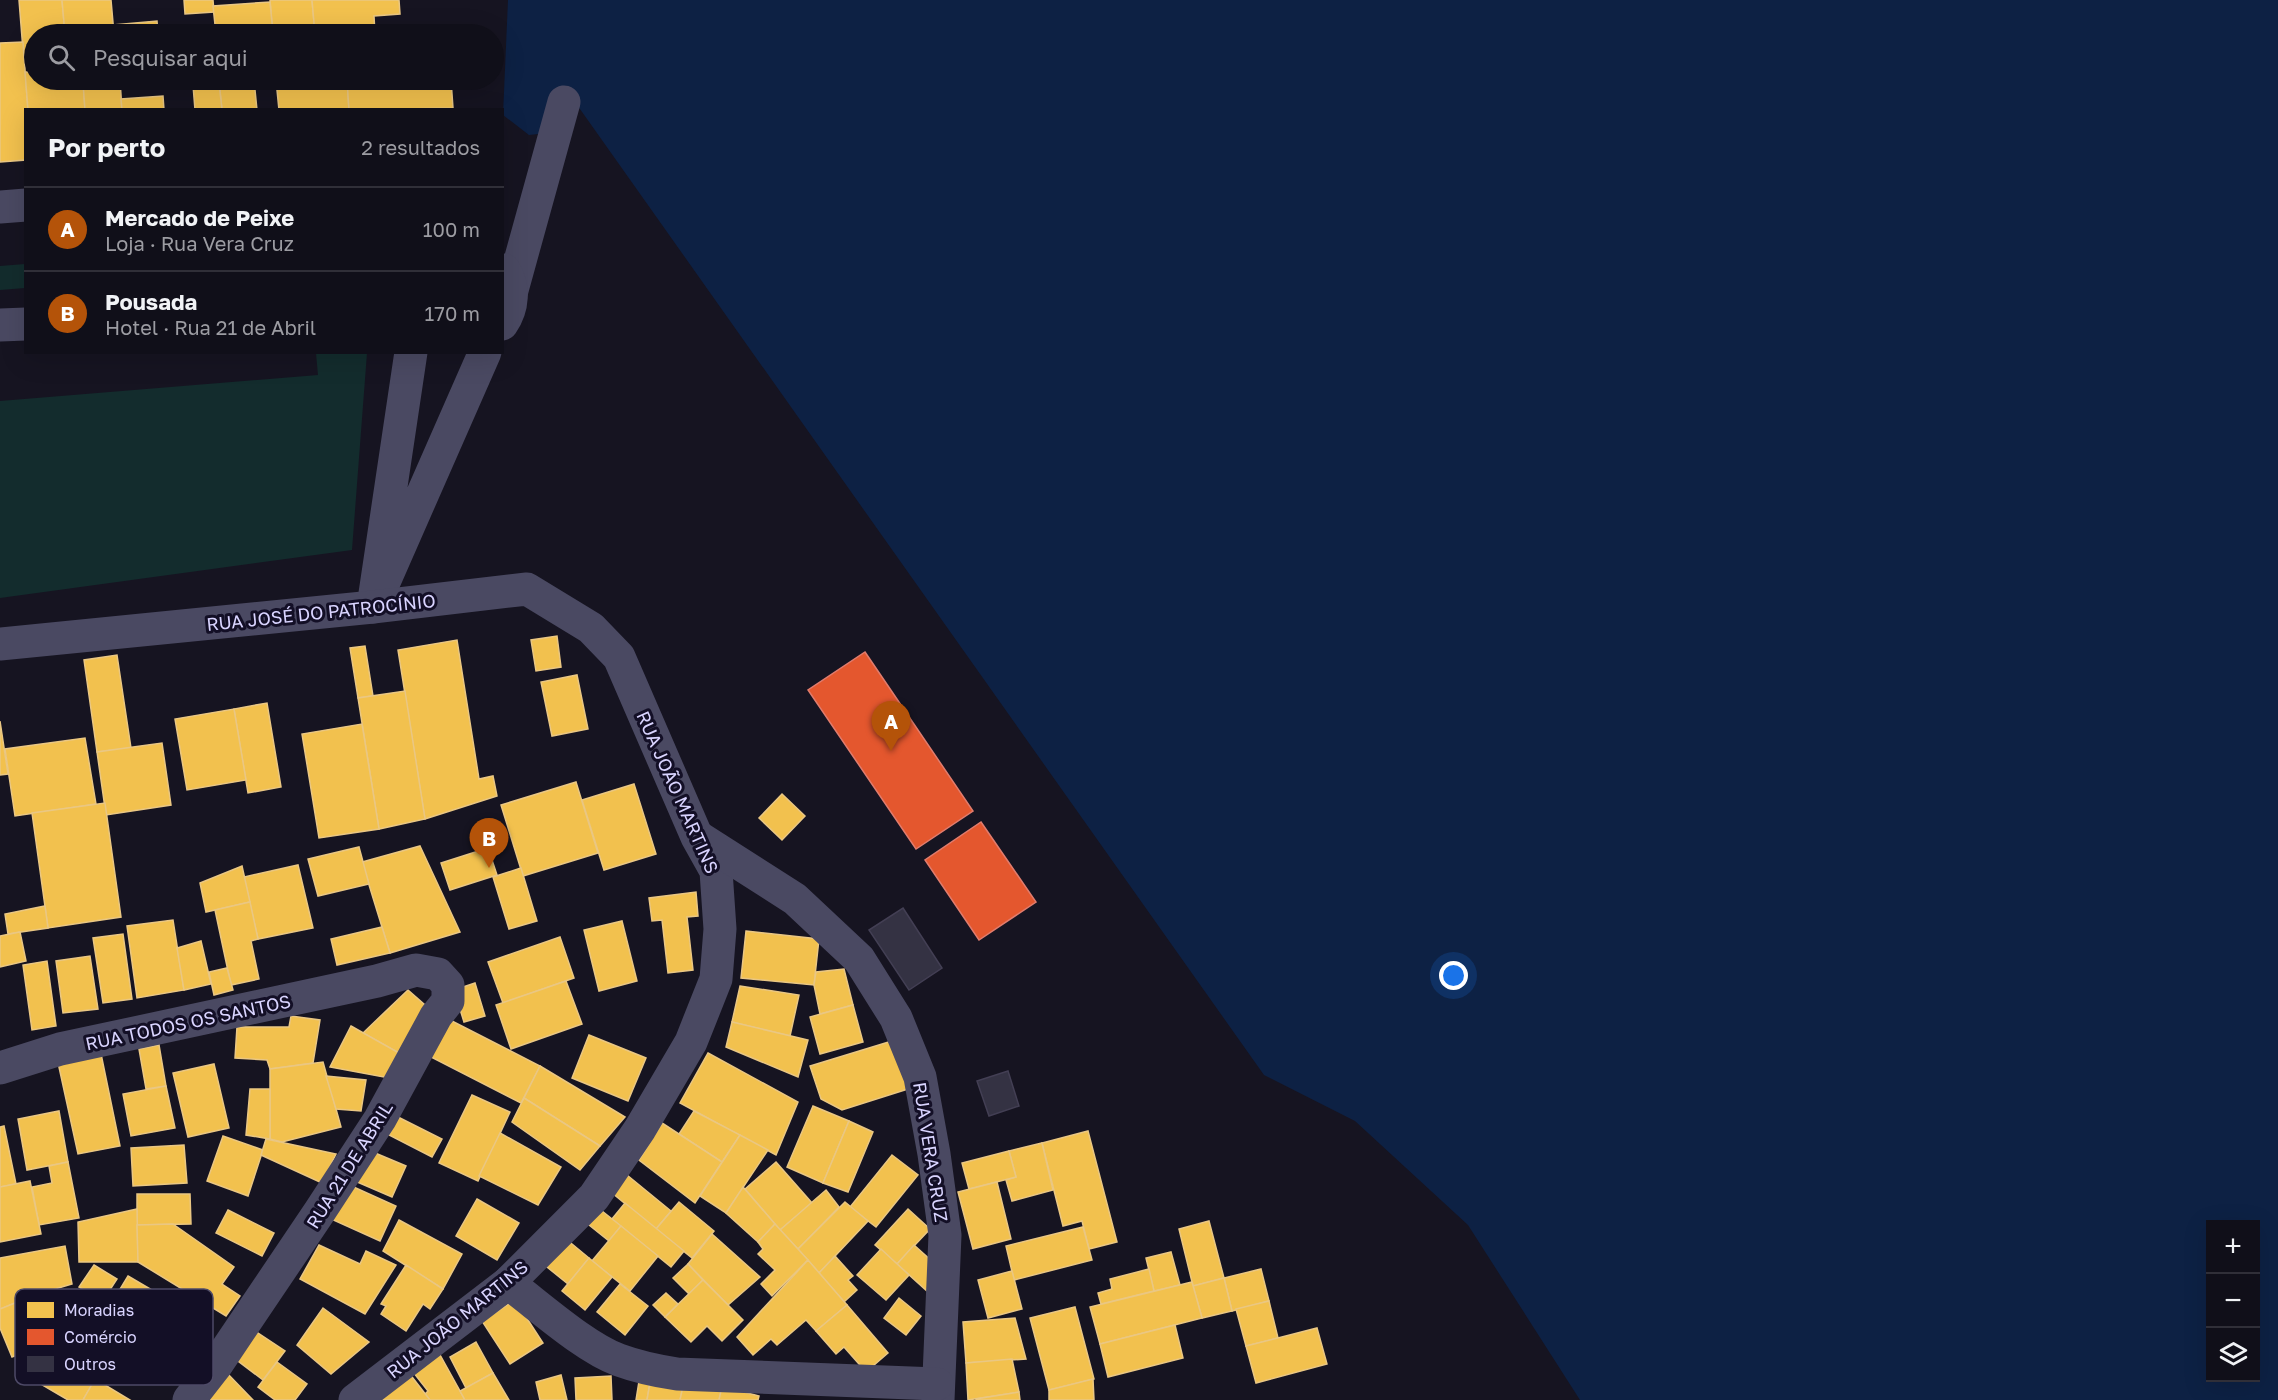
<!DOCTYPE html>
<html lang="pt">
<head>
<meta charset="utf-8">
<style>
	:root { --surface:#100f19; --page:#1e1d26; --text:#f1f3f6; --muted:#9c9ca2; --line:#302f38; --accent:#b45309 }
	body { margin:0; font-family:"Golos Text",sans-serif; background:var(--page); color:var(--text) }
	.controls { position:absolute; right:18px; bottom:18px; display:grid; overflow:hidden; border-radius:0px; box-shadow:0 6px 24px #0002 }
	.controls button { width:54px; height:54px; display:grid; place-items:center; padding:0; border:0; border-bottom:2px solid var(--line); background:var(--surface); color:var(--text); font:30px sans-serif }
	.you { position:absolute; left:1454px; top:976px; width:21px; height:21px; margin:-15px; border:4px solid #fff; border-radius:50%; background:#1a73e8; box-shadow:0 0 0 9px #1a73e833 }
	.badge { display:grid; place-items:center; width:39px; height:39px; border-radius:50%; background:var(--accent); color:#fff; font-size:20px; font-weight:700 }
	.pin { position:absolute; translate:-50% -50px; filter:drop-shadow(0 2px 3px #0008) }
	.pin::after { content:''; position:absolute; top:32px; width:21px; height:18px; background:inherit; clip-path:polygon(0 0,100% 0,50% 100%) }
	.list { margin:0; padding:0; list-style:none }
	h2 { display:flex; justify-content:space-between; align-items:center; height:78px; margin:0; padding:0 24px; font-size:26px }
	h2 small { font-size:20px; font-weight:400; color:var(--muted) }
	.list li { display:grid; grid-template-columns:39px 1fr auto; gap:18px; align-items:center; box-sizing:border-box; height:84px; padding:0 24px; border-top:2px solid var(--line) }
	.list b { display:block; font-size:22px; white-space:nowrap }
	.list p { margin:0; font-size:20px; white-space:nowrap; color:var(--muted) }
	.list em { font-size:20px; font-style:normal; color:var(--muted) }
	.icon { flex:none; width:33px; height:33px; fill:none; stroke:currentColor; stroke-width:2; stroke-linecap:round; stroke-linejoin:round }
	.map { position:relative; flex:none; width:2278px; height:1400px; overflow:hidden }
	.search { position:absolute; background:var(--surface); box-shadow:0 6px 24px #0002; left:24px; top:24px; width:480px; height:66px; display:flex; align-items:center; gap:15px; box-sizing:border-box; padding:0 21px; border-radius:33px; color:var(--muted); font-size:22px }
	.panel { position:absolute; background:var(--surface); box-shadow:0 6px 24px #0002; left:24px; top:108px; width:480px; height:246px; border-radius:0px }
	.map>svg:first-child { display:block }
	.green { fill:#132c2d }
	.water { fill:#0d2144; fill-rule:evenodd }
	.homes { fill:#f2c14e; stroke:#eac783; stroke-width:1.5 }
	.shops { fill:#e4572e; stroke:#e17c6d; stroke-width:1.5 }
	.building { fill:#343243; stroke:#433f54; stroke-width:1.5 }
	.lines { fill:none; stroke-linecap:round; stroke-linejoin:round }
	.minor { stroke:#4a4962; stroke-width:33 }
	.labels { text-anchor:middle; dominant-baseline:central; stroke-width:6; stroke-linejoin:round; paint-order:stroke }
	.street-label { font-size:18px; fill:#d9d4ff; stroke:#130f26 }
	.key { fill:#130f26; stroke:#4e4a67; stroke-width:1.5 }
	.key-label { font-size:16px; fill:#d9d4ff }
</style>
</head>
<body>
<div class="map">
<svg width="2278" height="1400" viewBox="0 0 2278 1400">
	<rect width="100%" height="100%" fill="#161421"/>
	<g class="green">
		<polygon points="25,264 25,288 0,290 0,266"/>
		<polygon points="316,353 367,353 352,550 0,598 0,401 318,375"/>
	</g>
	<path class="water" d="M508 0H2278V1400H1580L1468 1225 1355 1121 1264 1075 575 102 538 134 529 135 503 115ZM2210 1224H2256V1378H2210Z"/>
	<g class="homes">
		<polygon points="19,0 62,0 65,34 34,34 34,62 24,63"/>
		<polygon points="62,0 111,0 114,34 65,34"/>
		<polygon points="184,0 213,0 214,12 185,14"/>
		<polygon points="270,0 312,0 315,34 273,34"/>
		<polygon points="312,0 399,0 400,14 374,16 375,34 315,34"/>
		<polygon points="270,2 273,34 216,34 213,6"/>
		<polygon points="157,21 158,34 114,34 113,25"/>
		<polygon points="23,42 28,110 26,110 26,160 0,162 0,43"/>
		<polygon points="25,72 34,72 34,80 83,80 85,110 28,110"/>
		<polygon points="120,80 122,110 85,110 83,83"/>
		<polygon points="162,80 219,80 219,83 163,88"/>
		<polygon points="219,80 254,80 257,110 222,110"/>
		<polygon points="276,80 347,80 349,110 279,110"/>
		<polygon points="347,80 451,80 453,108 349,110"/>
		<polygon points="219,83 222,110 195,110 193,85"/>
		<polygon points="163,96 164,110 122,110 121,99"/>
		<polygon points="557,636 561,667 536,671 531,640"/>
		<polygon points="457,640 479,779 493,776 497,796 425,819 398,650"/>
		<polygon points="365,646 373,696 358,698 350,648"/>
		<polygon points="117,655 131,748 97,752 84,660"/>
		<polygon points="577,675 588,729 552,736 541,682"/>
		<polygon points="405,691 425,819 379,829 358,698"/>
		<polygon points="267,703 281,787 248,793 234,709"/>
		<polygon points="234,709 246,780 187,790 175,719"/>
		<polygon points="0,721 8,774 0,775"/>
		<polygon points="362,724 379,829 319,838 302,734"/>
		<polygon points="85,738 96,804 15,816 5,749"/>
		<polygon points="162,743 171,805 106,815 97,752"/>
		<polygon points="576,782 598,853 523,876 501,805"/>
		<polygon points="634,784 656,854 604,870 582,800"/>
		<polygon points="782,794 805,816 782,840 759,818"/>
		<polygon points="105,803 121,917 48,928 32,813"/>
		<polygon points="420,846 460,932 390,953 362,862"/>
		<polygon points="359,847 369,884 318,896 308,859"/>
		<polygon points="488,848 497,875 450,890 441,863"/>
		<polygon points="298,865 313,928 258,939 244,877"/>
		<polygon points="242,866 250,902 206,912 200,883"/>
		<polygon points="521,868 537,921 509,929 493,877"/>
		<polygon points="696,892 698,916 687,917 693,970 668,973 662,920 652,921 649,898"/>
		<polygon points="250,902 258,939 251,941 259,979 231,985 215,910"/>
		<polygon points="45,906 48,928 8,934 5,914"/>
		<polygon points="173,920 184,990 137,998 127,926"/>
		<polygon points="622,921 637,981 599,991 584,930"/>
		<polygon points="382,927 390,953 337,965 331,939"/>
		<polygon points="746,931 819,939 814,985 741,978"/>
		<polygon points="20,932 26,961 0,967 0,936"/>
		<polygon points="123,934 132,999 103,1003 93,938"/>
		<polygon points="560,937 574,978 503,1003 488,962"/>
		<polygon points="201,941 211,984 184,990 177,948"/>
		<polygon points="90,956 98,1009 63,1013 56,961"/>
		<polygon points="47,961 56,1026 32,1030 23,965"/>
		<polygon points="227,968 233,990 214,995 209,972"/>
		<polygon points="844,969 853,1005 820,1014 814,985 816,972"/>
		<polygon points="566,981 582,1024 511,1049 496,1005"/>
		<polygon points="475,983 485,1016 464,1022 454,990"/>
		<polygon points="740,986 799,995 790,1036 732,1022"/>
		<polygon points="408,990 425,1005 399,1053 363,1033"/>
		<polygon points="853,1005 863,1042 820,1054 810,1017"/>
		<polygon points="291,1016 320,1020 313,1063 270,1069 267,1060 235,1058 237,1027 289,1027"/>
		<polygon points="448,1019 540,1066 521,1103 429,1056"/>
		<polygon points="732,1022 808,1040 798,1077 726,1047"/>
		<polygon points="351,1026 399,1053 389,1078 330,1067"/>
		<polygon points="589,1035 646,1058 628,1101 572,1078"/>
		<polygon points="892,1041 908,1089 842,1110 821,1099 810,1066"/>
		<polygon points="159,1045 166,1086 146,1089 139,1049"/>
		<polygon points="100,1049 120,1146 78,1154 57,1058"/>
		<polygon points="708,1053 798,1102 776,1155 680,1103"/>
		<polygon points="323,1062 341,1127 282,1142 270,1139 270,1069"/>
		<polygon points="214,1064 229,1128 188,1137 173,1073"/>
		<polygon points="540,1066 625,1117 600,1146 524,1098"/>
		<polygon points="326,1076 366,1080 361,1111 336,1109"/>
		<polygon points="166,1086 175,1128 131,1136 123,1094"/>
		<polygon points="250,1089 270,1089 270,1139 246,1135"/>
		<polygon points="472,1095 510,1112 478,1181 439,1163"/>
		<polygon points="524,1098 600,1146 580,1170 512,1122"/>
		<polygon points="813,1106 849,1121 823,1183 787,1167"/>
		<polygon points="59,1111 68,1162 27,1170 18,1119"/>
		<polygon points="694,1111 740,1135 722,1162 679,1134"/>
		<polygon points="398,1117 442,1139 432,1157 389,1135"/>
		<polygon points="849,1121 873,1132 848,1192 823,1183"/>
		<polygon points="662,1123 722,1162 695,1203 639,1160"/>
		<polygon points="4,1126 16,1184 0,1187 0,1127"/>
		<polygon points="1088,1131 1117,1242 1089,1249 1082,1221 1063,1226 1042,1143"/>
		<polygon points="500,1133 561,1167 538,1205 479,1176"/>
		<polygon points="740,1135 768,1150 726,1213 700,1196"/>
		<polygon points="223,1136 263,1150 248,1196 207,1181"/>
		<polygon points="266,1139 336,1154 322,1183 261,1155"/>
		<polygon points="1042,1143 1053,1190 1012,1201 1006,1180 1016,1177 1009,1151"/>
		<polygon points="184,1145 187,1183 133,1186 131,1148"/>
		<polygon points="368,1150 406,1166 392,1197 350,1179"/>
		<polygon points="1009,1151 1016,1177 969,1189 962,1163"/>
		<polygon points="892,1155 918,1175 876,1227 850,1207"/>
		<polygon points="68,1162 79,1218 39,1225 32,1187 52,1183 49,1166"/>
		<polygon points="776,1162 812,1203 780,1230 745,1189"/>
		<polygon points="627,1175 671,1211 656,1229 612,1193"/>
		<polygon points="30,1181 41,1234 0,1242 0,1187"/>
		<polygon points="997,1182 1011,1239 973,1249 958,1192"/>
		<polygon points="347,1184 396,1206 380,1241 331,1219"/>
		<polygon points="743,1187 775,1224 758,1242 726,1213"/>
		<polygon points="826,1190 839,1207 798,1249 780,1230"/>
		<polygon points="137,1194 190,1194 191,1224 137,1225"/>
		<polygon points="477,1199 519,1223 497,1260 456,1236"/>
		<polygon points="679,1202 714,1231 692,1258 656,1229"/>
		<polygon points="845,1202 868,1221 819,1273 798,1249"/>
		<polygon points="625,1203 684,1251 671,1267 612,1219"/>
		<polygon points="597,1207 621,1226 609,1241 584,1221"/>
		<polygon points="137,1209 138,1262 79,1262 78,1222"/>
		<polygon points="908,1209 930,1229 897,1264 875,1245"/>
		<polygon points="228,1210 274,1233 262,1256 216,1233"/>
		<polygon points="399,1220 462,1254 443,1289 383,1251"/>
		<polygon points="1209,1221 1224,1278 1193,1286 1179,1229"/>
		<polygon points="173,1224 234,1267 222,1284 240,1296 226,1316 138,1262 137,1225"/>
		<polygon points="775,1224 808,1260 772,1296 761,1284 775,1270 758,1254 763,1249 758,1242"/>
		<polygon points="621,1226 658,1256 630,1291 592,1261"/>
		<polygon points="1083,1227 1092,1260 1014,1280 1006,1246"/>
		<polygon points="712,1234 760,1277 728,1305 688,1264"/>
		<polygon points="566,1239 589,1258 568,1284 542,1263"/>
		<polygon points="319,1245 360,1264 366,1251 396,1265 365,1314 300,1279"/>
		<polygon points="914,1245 934,1263 927,1291 897,1264"/>
		<polygon points="65,1246 72,1284 35,1295 0,1309 0,1258"/>
		<polygon points="881,1249 909,1275 886,1300 857,1275"/>
		<polygon points="1171,1252 1180,1285 1154,1291 1146,1258"/>
		<polygon points="835,1256 853,1276 848,1280 857,1290 844,1302 819,1273"/>
		<polygon points="589,1258 612,1277 585,1310 562,1291"/>
		<polygon points="808,1260 847,1305 816,1331 806,1320 777,1345 771,1339 753,1355 737,1337"/>
		<polygon points="688,1264 703,1280 689,1294 673,1278"/>
		<polygon points="94,1265 117,1279 102,1302 79,1287"/>
		<polygon points="406,1265 443,1289 430,1309 423,1304 406,1331 381,1314 386,1306 381,1304"/>
		<polygon points="1149,1269 1154,1291 1101,1304 1098,1293 1112,1289 1110,1279"/>
		<polygon points="1261,1269 1269,1301 1232,1311 1224,1278"/>
		<polygon points="1012,1271 1022,1309 988,1318 978,1280"/>
		<polygon points="128,1276 203,1320 187,1346 111,1304"/>
		<polygon points="1224,1278 1232,1311 1202,1318 1193,1286"/>
		<polygon points="703,1280 743,1320 722,1341 707,1326 691,1342 665,1317"/>
		<polygon points="1192,1282 1202,1318 1100,1344 1090,1307"/>
		<polygon points="620,1284 648,1306 625,1335 597,1312"/>
		<polygon points="666,1293 678,1304 665,1317 653,1305"/>
		<polygon points="35,1295 54,1340 12,1357 0,1328 0,1309"/>
		<polygon points="899,1298 921,1316 906,1335 884,1318"/>
		<polygon points="515,1300 543,1343 510,1364 482,1321"/>
		<polygon points="1269,1301 1278,1338 1246,1346 1236,1309"/>
		<polygon points="847,1305 888,1353 866,1372 844,1347 836,1354 816,1331"/>
		<polygon points="1075,1307 1094,1379 1049,1390 1030,1318"/>
		<polygon points="323,1308 369,1342 331,1374 297,1345"/>
		<polygon points="1015,1318 1026,1359 966,1363 963,1322"/>
		<polygon points="1175,1325 1183,1358 1108,1377 1100,1344"/>
		<polygon points="1317,1328 1327,1364 1256,1383 1246,1346"/>
		<polygon points="252,1329 285,1351 263,1380 234,1358"/>
		<polygon points="476,1342 493,1373 466,1388 450,1357"/>
		<polygon points="64,1343 103,1366 83,1400 68,1400 39,1383"/>
		<polygon points="439,1353 465,1400 430,1400 425,1394 428,1391 413,1372"/>
		<polygon points="1012,1359 1019,1392 968,1400 966,1363"/>
		<polygon points="277,1362 307,1384 295,1400 275,1400 258,1387"/>
		<polygon points="225,1371 253,1400 204,1400"/>
		<polygon points="409,1373 430,1400 375,1400"/>
		<polygon points="493,1373 509,1400 465,1400 460,1391"/>
		<polygon points="561,1375 567,1400 540,1400 536,1382"/>
		<polygon points="640,1375 651,1377 647,1400 636,1400"/>
		<polygon points="611,1376 612,1400 576,1400 575,1378"/>
		<polygon points="651,1377 684,1383 680,1400 647,1400"/>
		<polygon points="685,1377 723,1384 719,1400 680,1400"/>
		<polygon points="95,1379 130,1400 83,1400"/>
		<polygon points="1093,1379 1094,1400 1049,1400 1049,1390"/>
		<polygon points="722,1386 759,1396 758,1400 719,1400"/>
		<polygon points="1019,1392 1020,1400 976,1400 976,1399"/>
	</g>
	<g class="shops">
		<polygon points="865,652 973,811 916,849 808,690"/>
		<polygon points="981,822 1036,902 979,940 925,860"/>
	</g>
	<g class="building">
		<polygon points="903,908 942,968 909,990 869,930"/>
		<polygon points="1008,1071 1019,1106 989,1116 977,1081"/>
	</g>
	<g class="lines">
		<g class="minor">
			<polyline points="0,207 26,205"/>
			<polyline points="512,290 564,102"/>
			<path d="M502 324C513 308 515 287 504 270"/>
			<polyline points="0,325 26,324"/>
			<polyline points="411,352 373,607 485,352"/>
			<polyline points="0,644 373,607 527,589 591,628 619,657 697,837 716,871 720,929 716,979 691,1042 640,1129 594,1197 508,1283 355,1400"/>
			<polyline points="698,837 795,899 859,959 896,1018 920,1077 934,1154 945,1235 938,1400"/>
			<polyline points="0,1068 60,1049 377,981 416,970 438,974 448,985 448,1001 436,1016 380,1119 320,1211 217,1364 189,1400"/>
			<path d="M508 1283C539 1306 584 1347 619 1360 638 1367 657 1371 677 1374L937 1384"/>
		</g>
	</g>
	<g class="labels">
		<g class="street-label">
			<text transform="translate(321 612) rotate(-6)">RUA JOSÉ DO PATROCÍNIO</text>
			<text transform="translate(678 792) rotate(66)">RUA JOÃO MARTINS</text>
			<text transform="translate(188 1022) rotate(-12)">RUA TODOS OS SANTOS</text>
			<text transform="translate(931 1152) rotate(81)">RUA VERA CRUZ</text>
			<text transform="translate(349 1165) rotate(-58)">RUA 21 DE ABRIL</text>
			<text transform="translate(457 1319) rotate(-39)">RUA JOÃO MARTINS</text>
		</g>
	</g>
	<rect x="15" y="1289" width="198" height="96" rx="9" class="key"/>
	<rect x="27" y="1302" width="27" height="16" fill="#f2c14e"/>
	<rect x="27" y="1329" width="27" height="16" fill="#e4572e"/>
	<rect x="27" y="1356" width="27" height="16" fill="#343243"/>
	<g class="key-label">
		<text x="64" y="1316">Moradias</text>
		<text x="64" y="1343">Comércio</text>
		<text x="64" y="1370">Outros</text>
	</g>
</svg>
<div class="controls">
<button>+</button>
<button>−</button>
<button><svg class="icon" aria-label="layers" viewBox="0 0 24 24"><path d="M12 4l9 5-9 5-9-5zM3 14l9 5 9-5"/></svg></button>
</div>
<div class="you"></div>
<div class="pin badge" style="left:891px;top:751px">A</div>
<div class="pin badge" style="left:489px;top:868px">B</div>
<div class="search"><svg class="icon" aria-label="search" viewBox="0 0 24 24"><circle cx="10" cy="10" r="6"/><path d="M15 15l6 6"/></svg>Pesquisar aqui</div>
<section class="panel">
<h2>Por perto<small>2 resultados</small></h2>
<ul class="list">
<li><span class="badge">A</span><div><b>Mercado de Peixe</b><p>Loja · Rua Vera Cruz</p></div><em>100 m</em></li>
<li><span class="badge">B</span><div><b>Pousada</b><p>Hotel · Rua 21 de Abril</p></div><em>170 m</em></li>
</ul>
</section>
</div>
</body>
</html>
